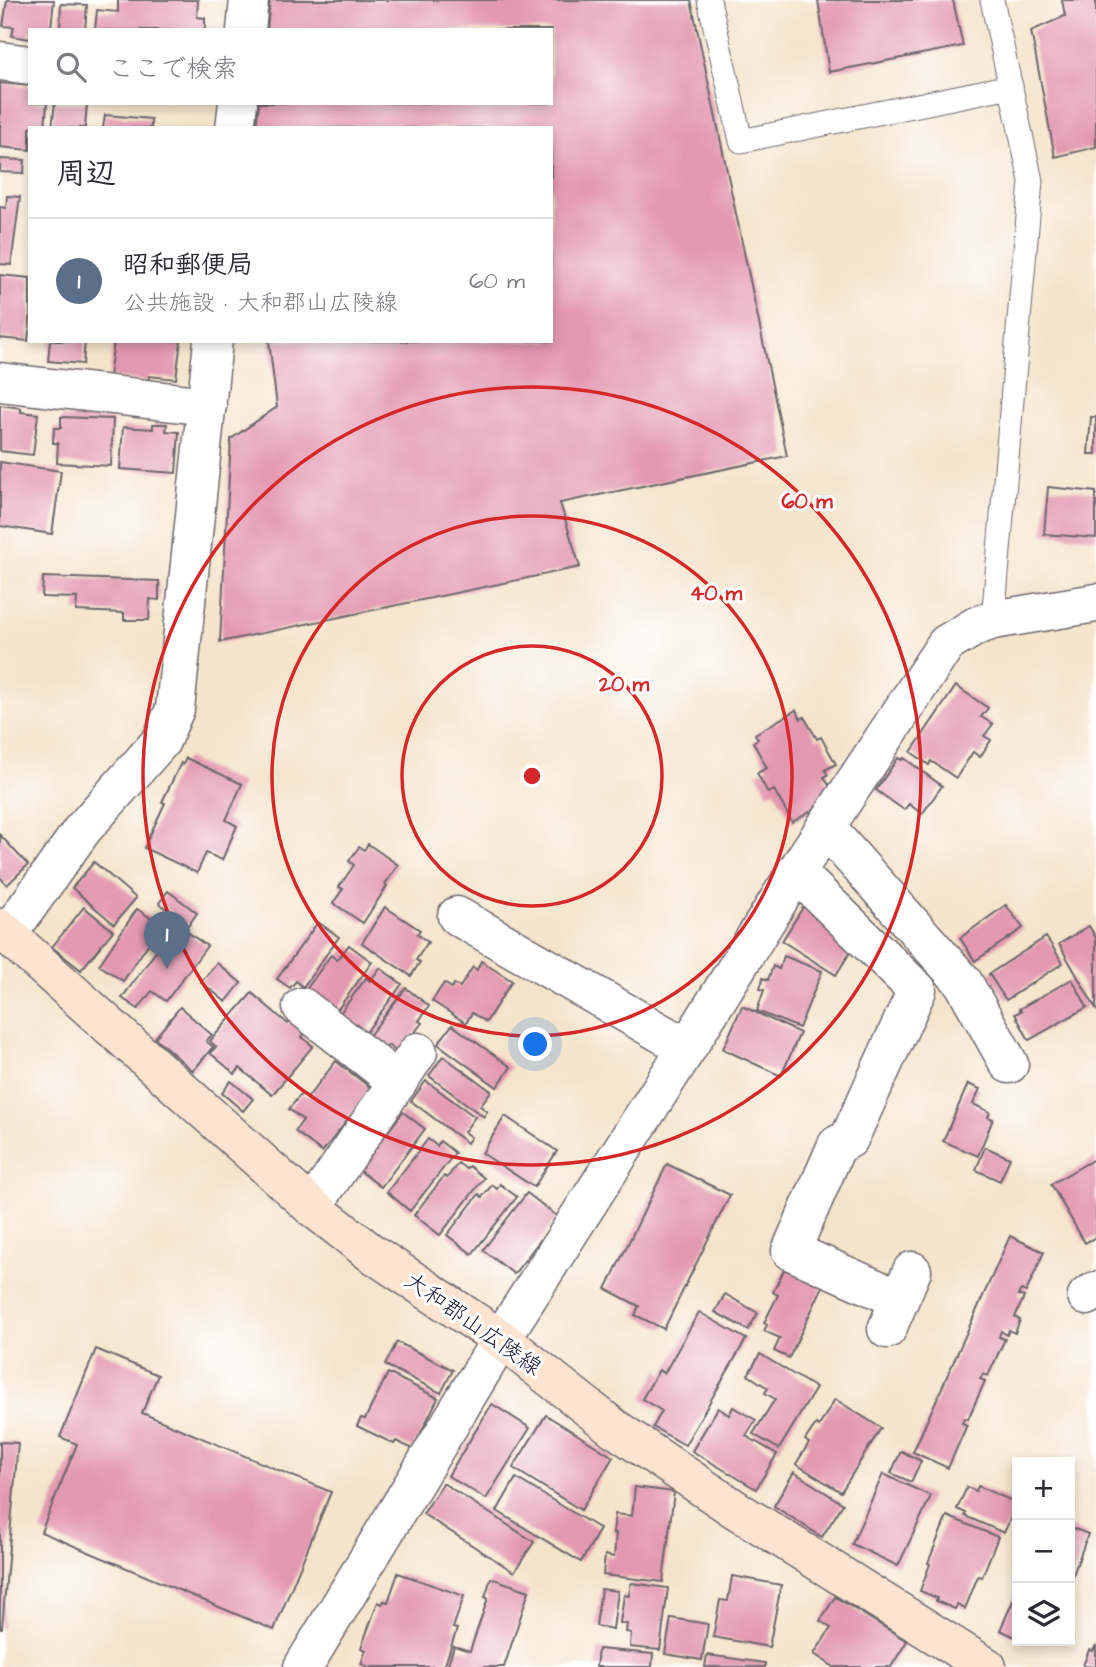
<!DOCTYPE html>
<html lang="ja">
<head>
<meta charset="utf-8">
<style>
	:root { --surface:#fff; --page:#f2f2f3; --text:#2b2b33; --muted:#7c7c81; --line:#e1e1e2; --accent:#db2777 }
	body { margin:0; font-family:"Architects Daughter","Klee One",sans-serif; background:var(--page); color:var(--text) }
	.controls { position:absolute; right:21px; bottom:21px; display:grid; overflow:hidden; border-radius:0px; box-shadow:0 4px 10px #0003 }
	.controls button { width:63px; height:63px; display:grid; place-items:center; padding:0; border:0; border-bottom:2px solid var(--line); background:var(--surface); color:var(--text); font:35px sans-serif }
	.you { position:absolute; left:536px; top:1045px; width:24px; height:24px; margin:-18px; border:5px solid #fff; border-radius:50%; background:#1a73e8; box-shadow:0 0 0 10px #1a73e833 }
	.badge { display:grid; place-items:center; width:46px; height:46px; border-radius:50%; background:var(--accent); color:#fff; font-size:23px; font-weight:700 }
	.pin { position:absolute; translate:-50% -58px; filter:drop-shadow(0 2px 4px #0008) }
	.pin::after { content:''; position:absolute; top:37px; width:24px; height:21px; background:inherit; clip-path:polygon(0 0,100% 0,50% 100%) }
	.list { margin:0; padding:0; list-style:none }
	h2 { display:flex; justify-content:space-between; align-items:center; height:91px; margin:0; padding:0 28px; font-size:30px }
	h2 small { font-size:23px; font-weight:400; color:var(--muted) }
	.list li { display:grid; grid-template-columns:46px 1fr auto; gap:21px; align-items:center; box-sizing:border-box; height:126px; padding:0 28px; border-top:2px solid var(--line) }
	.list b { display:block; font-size:26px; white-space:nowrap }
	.list p { margin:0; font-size:23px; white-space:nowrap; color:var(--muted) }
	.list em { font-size:23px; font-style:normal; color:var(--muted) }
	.icon { flex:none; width:38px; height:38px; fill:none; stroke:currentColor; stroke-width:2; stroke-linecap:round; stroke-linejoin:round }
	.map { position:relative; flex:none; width:1096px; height:1667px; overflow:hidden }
	.search { position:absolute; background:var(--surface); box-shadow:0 4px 10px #0003; left:28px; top:28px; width:525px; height:77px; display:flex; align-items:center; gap:18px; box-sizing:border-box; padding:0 24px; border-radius:0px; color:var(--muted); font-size:26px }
	.panel { position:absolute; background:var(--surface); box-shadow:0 4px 10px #0003; left:28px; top:126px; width:525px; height:217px; border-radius:0px }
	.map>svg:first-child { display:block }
	.building { fill:#e398b1 }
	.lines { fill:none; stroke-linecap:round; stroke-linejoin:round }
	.service-casing { stroke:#6c666d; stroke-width:25 }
	.minor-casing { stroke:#6c666d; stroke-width:41 }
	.secondary-casing { stroke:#6c666d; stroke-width:41 }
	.service { stroke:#fff; stroke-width:23 }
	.minor { stroke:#fff; stroke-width:38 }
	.secondary { stroke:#fde4d1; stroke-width:38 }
	.ring { fill:none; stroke:#d62828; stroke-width:3.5 }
	.labels { text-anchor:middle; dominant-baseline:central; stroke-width:6; stroke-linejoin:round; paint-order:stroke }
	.street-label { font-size:23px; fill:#22223b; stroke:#fff }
	.centre { fill:#d62828; stroke:#fff; stroke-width:3.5 }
	.ring-label { font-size:21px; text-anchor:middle; font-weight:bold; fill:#d62828; stroke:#fff; stroke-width:6; stroke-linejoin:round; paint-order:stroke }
</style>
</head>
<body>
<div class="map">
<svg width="1096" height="1667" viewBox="0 0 1096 1667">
	<rect width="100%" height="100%" fill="#fff"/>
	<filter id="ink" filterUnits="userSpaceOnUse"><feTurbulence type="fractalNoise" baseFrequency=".0143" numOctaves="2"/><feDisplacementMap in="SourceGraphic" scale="14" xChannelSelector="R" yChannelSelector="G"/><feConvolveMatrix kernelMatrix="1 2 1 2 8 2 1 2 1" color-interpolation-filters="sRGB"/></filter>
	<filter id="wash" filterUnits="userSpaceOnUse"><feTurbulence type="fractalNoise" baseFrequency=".00686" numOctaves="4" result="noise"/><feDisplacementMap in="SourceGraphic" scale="28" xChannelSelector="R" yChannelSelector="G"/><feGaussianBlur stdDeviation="1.57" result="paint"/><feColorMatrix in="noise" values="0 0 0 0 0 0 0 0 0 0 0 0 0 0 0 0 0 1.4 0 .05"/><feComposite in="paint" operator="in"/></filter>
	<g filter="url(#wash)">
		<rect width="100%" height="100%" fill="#f4e4cb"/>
		<g id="blocks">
			<g class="building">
				<polygon points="7,0 54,0 51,28 41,27 40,30 30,30 30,39 12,36 14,27 3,26"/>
				<polygon points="118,0 198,0 197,17 205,18 205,30 95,30 97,10 118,12"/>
				<polygon points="270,0 691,0 787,456 560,503 580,567 220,642 231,439 277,407 269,341 551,341 551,128 256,128 259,103 551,103 551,30 267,30"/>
				<polygon points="818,0 953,0 963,46 829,72"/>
				<polygon points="1062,0 1096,0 1096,147 1055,157 1031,31 1065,16"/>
				<polygon points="61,4 87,5 85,30 60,30"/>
				<polygon points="0,83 30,86 30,103 47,103 45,128 30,128 30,150 0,147"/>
				<polygon points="55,103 87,103 85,128 52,128"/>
				<polygon points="105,115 151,119 151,128 103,128"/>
				<polygon points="0,159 25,160 24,173 0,172"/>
				<polygon points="7,196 20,197 11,265 0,264 0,207 6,208"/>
				<polygon points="0,275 30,278 30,322 28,341 0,338"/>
				<polygon points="50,341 85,341 83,364 48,361"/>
				<polygon points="114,341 181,341 176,379 149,376 148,382 109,377"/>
				<polygon points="0,405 21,408 21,412 38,414 33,455 0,451"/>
				<polygon points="61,417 113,419 111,466 57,463 58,443 53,443 54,428 61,428"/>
				<polygon points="1091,417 1096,417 1096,454 1088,454"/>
				<polygon points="153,424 167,424 166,431 179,432 176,473 120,469 123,427 153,429"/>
				<polygon points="0,462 61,471 52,534 0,526"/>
				<polygon points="1048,487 1096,492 1096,538 1044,534"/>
				<polygon points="43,577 159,581 159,600 150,599 149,620 124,620 124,613 76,611 77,598 42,597"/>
				<polygon points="956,686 988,708 981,717 993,724 984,736 991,740 980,757 973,752 956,778 931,761 929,765 911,752"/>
				<polygon points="796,710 801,719 804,717 817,739 821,737 836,764 825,770 828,775 824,777 836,797 792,822 774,790 768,793 757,773 767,768 753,742 758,739 755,734"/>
				<polygon points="186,758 242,784 226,820 237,826 222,860 206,853 197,873 144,848 165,803 162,802 181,763 183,765"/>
				<polygon points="898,758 902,760 904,758 942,786 922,814 909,804 904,810 876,790"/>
				<polygon points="0,835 28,865 7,885 0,877"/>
				<polygon points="368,844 398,865 385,884 387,886 363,923 333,903 343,889 339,887 354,865 349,861 359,847 364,850"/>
				<polygon points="94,862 136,898 114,924 72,888"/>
				<polygon points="168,891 197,913 188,926 159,903"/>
				<polygon points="805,904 854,946 836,975 782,941"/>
				<polygon points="1006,905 1023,928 975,961 960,938"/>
				<polygon points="84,907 113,931 81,970 52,947"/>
				<polygon points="385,907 420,930 417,934 428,942 416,960 420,962 411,976 362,943"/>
				<polygon points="137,909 161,925 123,981 99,965"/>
				<polygon points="318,922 339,937 303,987 296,981 290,988 277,979"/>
				<polygon points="176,924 207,946 166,1001 152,991 138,1009 122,998"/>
				<polygon points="1089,926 1096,938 1096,1009 1059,944"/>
				<polygon points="1046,937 1063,963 1006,1000 989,974"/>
				<polygon points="349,945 372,962 335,1013 305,991 331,955 337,960"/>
				<polygon points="784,956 822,971 799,1028 757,1011 764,990 760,989 763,978 768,980 773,966 779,969"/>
				<polygon points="481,961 512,981 486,1022 472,1013 466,1023 432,1001 444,983 452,988 454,984 460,987 473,967 477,970"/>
				<polygon points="217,963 241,983 226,1002 201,982"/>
				<polygon points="380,968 402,984 364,1035 338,1016 366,978 370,981"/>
				<polygon points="1072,979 1087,1007 1029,1040 1015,1014 1021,1011 1019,1009"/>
				<polygon points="406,988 429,1006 419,1021 422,1023 398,1053 388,1045 384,1049 368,1037"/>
				<polygon points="252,993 288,1024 292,1020 306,1032 302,1037 313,1046 272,1095 240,1068 235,1074 210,1053 216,1047 210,1041"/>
				<polygon points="742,1006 800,1033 781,1076 723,1049"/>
				<polygon points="180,1007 212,1035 206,1041 213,1047 193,1071 155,1038"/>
				<polygon points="452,1025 511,1067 497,1087 438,1044"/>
				<polygon points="443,1056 491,1091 480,1106 487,1111 484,1117 429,1076"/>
				<polygon points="336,1061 372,1089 322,1152 295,1131 303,1120 289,1109 301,1094 308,1097"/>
				<polygon points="231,1081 253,1099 243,1111 222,1093"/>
				<polygon points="426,1081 475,1117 464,1132 471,1137 467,1143 411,1101"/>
				<polygon points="968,1084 980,1089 973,1104 990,1112 988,1117 993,1119 978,1156 943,1141"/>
				<polygon points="403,1112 425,1129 381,1187 359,1170"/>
				<polygon points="505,1116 557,1151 534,1187 482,1153"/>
				<polygon points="428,1139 437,1146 440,1141 455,1153 410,1211 387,1192"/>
				<polygon points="985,1147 1010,1158 1000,1181 976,1170"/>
				<polygon points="1096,1158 1096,1237 1085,1243 1051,1184"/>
				<polygon points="458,1163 466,1169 469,1166 484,1178 440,1235 414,1215 444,1176 447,1178"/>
				<polygon points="667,1164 730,1195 664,1329 635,1315 639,1306 606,1289"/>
				<polygon points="500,1184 517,1197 472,1254 447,1235 479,1194 482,1197 492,1185 497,1189"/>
				<polygon points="527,1193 558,1217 514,1274 483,1250"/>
				<polygon points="1010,1236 1044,1252 1026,1292 1021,1290 1018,1295 1024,1297 1015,1317 1020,1320 1015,1333 1009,1330 1007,1335 1001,1331 999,1337 1005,1339 988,1376 983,1374 980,1379 985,1381 968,1419 964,1418 962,1423 967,1425 948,1468 913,1452"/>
				<polygon points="786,1266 824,1284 789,1358 774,1351 780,1338 764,1331 767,1325 764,1323 778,1295 773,1292"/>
				<polygon points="725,1294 758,1313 748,1330 715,1312"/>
				<polygon points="699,1312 746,1339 685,1445 653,1427 662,1411 642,1399 659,1370 664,1374"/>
				<polygon points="397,1342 453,1370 441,1393 385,1365"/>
				<polygon points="96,1349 158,1375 142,1413 331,1492 274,1630 41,1532 77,1444 60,1437"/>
				<polygon points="760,1354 816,1388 779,1449 753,1434 775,1399 765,1393 768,1388 748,1375"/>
				<polygon points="388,1373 438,1398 413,1449 396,1441 394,1444 357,1426 361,1418 365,1419"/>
				<polygon points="835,1399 881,1428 841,1492 796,1464 809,1443 805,1440 816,1424 819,1426"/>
				<polygon points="492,1404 530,1428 486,1499 448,1476"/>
				<polygon points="733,1407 756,1420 746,1436 777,1454 756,1489 692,1451 718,1408 729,1415"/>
				<polygon points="546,1415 613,1457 581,1510 513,1468"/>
				<polygon points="0,1442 18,1443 2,1628 0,1628"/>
				<polygon points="901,1451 921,1461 911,1482 891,1473"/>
				<polygon points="794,1472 843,1504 822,1537 774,1506"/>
				<polygon points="883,1474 931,1496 898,1566 852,1544"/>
				<polygon points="516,1478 600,1529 581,1562 497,1511"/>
				<polygon points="443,1483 534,1542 514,1572 423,1514"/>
				<polygon points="978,1486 1017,1503 1004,1533 965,1516 966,1513 957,1509 967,1487 976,1491"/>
				<polygon points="635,1487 674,1492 663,1582 603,1575 605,1555 614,1557 616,1533 613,1533 615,1514 632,1516"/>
				<polygon points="947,1516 998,1537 982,1577 978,1576 965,1609 957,1605 955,1609 936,1601 937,1598 920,1591 930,1564 928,1563"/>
				<polygon points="1070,1527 1088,1534 1070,1583"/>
				<polygon points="398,1573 464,1596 453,1628 457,1629 444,1667 369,1667 361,1664 366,1650 361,1648 378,1602 382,1604 384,1601 388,1602"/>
				<polygon points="732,1576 781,1585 769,1647 713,1637 720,1600 728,1601"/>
				<polygon points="491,1578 529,1591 504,1667 447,1667 454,1646 470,1651 488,1598 485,1597"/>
				<polygon points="631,1583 668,1588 660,1650 630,1647 631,1633 626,1632 627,1624 620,1623 624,1595 629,1596"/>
				<polygon points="601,1589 618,1591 613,1629 596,1626"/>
				<polygon points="1017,1592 1017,1638 1000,1630"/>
				<polygon points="835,1597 907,1641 891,1667 834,1667 814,1654 831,1628 820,1621"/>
				<polygon points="671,1618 708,1624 702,1660 665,1654"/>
				<polygon points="1096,1645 1096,1667 1083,1666 1089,1650 1093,1651"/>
				<polygon points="598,1649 653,1654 652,1667 596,1667"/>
				<polygon points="707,1655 765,1663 765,1667 705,1667"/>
			</g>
		</g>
	</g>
	<g filter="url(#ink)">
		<use href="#blocks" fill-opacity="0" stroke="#6c666d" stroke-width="2"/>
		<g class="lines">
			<defs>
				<g id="service">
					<polyline points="709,0 741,141 1011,86"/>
					<polyline points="992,0 1031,181 993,620"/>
				</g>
				<g id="minor">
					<polyline points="246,30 249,0"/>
					<polyline points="0,61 30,65"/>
					<polyline points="235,128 238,103"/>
					<polyline points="0,382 207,406"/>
					<polyline points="826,828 963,982 1009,1064"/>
					<polyline points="796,872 917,990 849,1139 837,1145 791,1251 899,1299"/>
					<polyline points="457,916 687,1048"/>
					<polyline points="6,934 20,917 82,830 161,741 175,709 213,341"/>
					<polyline points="302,1007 398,1082"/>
					<polyline points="312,1207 418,1052"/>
					<polyline points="1087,1296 1096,1291"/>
					<polyline points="887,1329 912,1271"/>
					<polyline points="303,1667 501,1339 687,1048 796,872 946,644 976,626 993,620 1096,603"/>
				</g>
				<polyline id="secondary" points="0,928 312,1207 370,1252 501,1339 614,1428 738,1511 987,1667"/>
			</defs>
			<use href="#service" class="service-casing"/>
			<use href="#minor" class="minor-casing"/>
			<use href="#secondary" class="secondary-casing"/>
			<use href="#service" class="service"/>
			<use href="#minor" class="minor"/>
			<use href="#secondary" class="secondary"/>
		</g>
	</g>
	<g class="ring">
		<circle cx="532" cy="776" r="130"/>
		<circle cx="532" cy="776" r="260"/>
		<circle cx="532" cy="776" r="389"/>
	</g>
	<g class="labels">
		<g class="street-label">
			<text transform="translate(473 1324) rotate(35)">大和郡山広陵線</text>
		</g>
	</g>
	<circle cx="532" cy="776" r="10" class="centre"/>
	<g class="ring-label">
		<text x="807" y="508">60 m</text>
		<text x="716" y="600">40 m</text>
		<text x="624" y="691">20 m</text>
	</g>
</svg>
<div class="controls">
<button>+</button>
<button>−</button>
<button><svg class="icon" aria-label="layers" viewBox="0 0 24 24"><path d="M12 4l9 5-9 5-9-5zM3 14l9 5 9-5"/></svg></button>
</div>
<div class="you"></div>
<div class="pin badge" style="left:167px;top:969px;background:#5c6f8a">1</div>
<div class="search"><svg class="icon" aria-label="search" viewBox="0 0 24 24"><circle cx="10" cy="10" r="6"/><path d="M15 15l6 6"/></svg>ここで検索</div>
<section class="panel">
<h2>周辺<small></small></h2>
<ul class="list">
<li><span class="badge" style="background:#5c6f8a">1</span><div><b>昭和郵便局</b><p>公共施設 · 大和郡山広陵線</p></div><em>60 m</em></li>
</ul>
</section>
</div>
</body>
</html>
